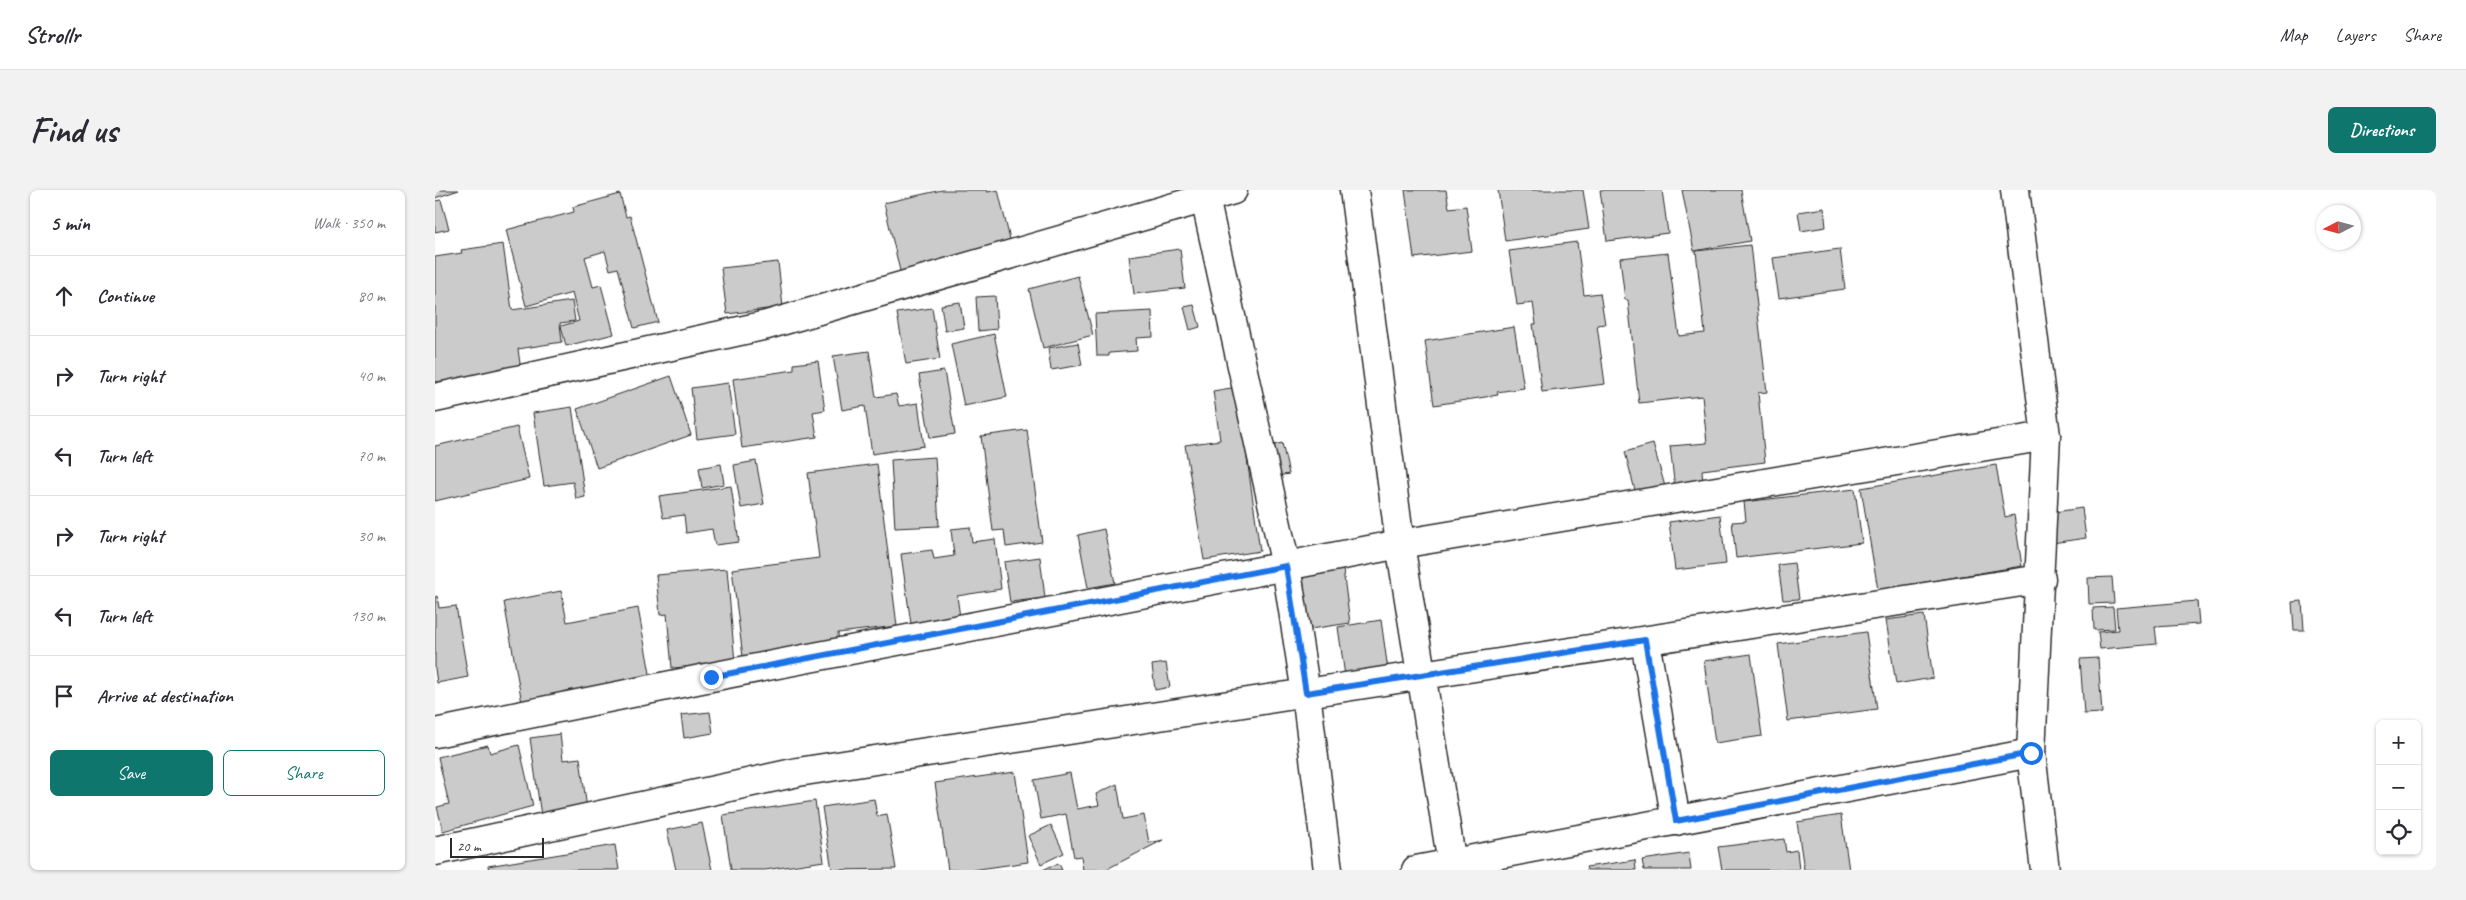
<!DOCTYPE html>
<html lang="en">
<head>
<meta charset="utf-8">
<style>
	:root { --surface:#fff; --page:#f2f2f3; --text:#2b2b33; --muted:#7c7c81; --line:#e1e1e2; --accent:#0f766e }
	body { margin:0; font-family:Caveat,sans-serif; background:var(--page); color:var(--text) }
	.controls { position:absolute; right:15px; bottom:15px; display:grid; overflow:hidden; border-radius:8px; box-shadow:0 1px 4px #0004 }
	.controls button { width:45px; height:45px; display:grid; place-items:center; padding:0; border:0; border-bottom:1px solid var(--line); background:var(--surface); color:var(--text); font:25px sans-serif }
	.compass { position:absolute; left:1881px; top:15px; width:45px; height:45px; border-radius:50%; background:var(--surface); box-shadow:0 1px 4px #0004; rotate:264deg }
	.scale { position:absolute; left:15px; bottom:12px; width:94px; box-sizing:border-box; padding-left:5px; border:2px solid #2b2b2b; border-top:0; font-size:14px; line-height:18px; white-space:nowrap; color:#2b2b2b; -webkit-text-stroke:4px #fff; paint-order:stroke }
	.stop { position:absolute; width:15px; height:15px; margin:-11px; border:4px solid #1a73e8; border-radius:50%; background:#fff }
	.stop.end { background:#1a73e8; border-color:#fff; box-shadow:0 1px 5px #0008 }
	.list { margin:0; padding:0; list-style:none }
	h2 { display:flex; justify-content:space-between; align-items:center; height:65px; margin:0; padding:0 20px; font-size:21px }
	h2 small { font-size:16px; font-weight:400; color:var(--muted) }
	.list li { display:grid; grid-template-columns:32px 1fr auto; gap:15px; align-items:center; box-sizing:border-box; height:80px; padding:0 20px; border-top:1px solid var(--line) }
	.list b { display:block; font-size:19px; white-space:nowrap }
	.list em { font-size:16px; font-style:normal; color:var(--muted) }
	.actions { display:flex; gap:10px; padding:15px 20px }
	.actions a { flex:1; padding:11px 0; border:1px solid var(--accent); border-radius:8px; text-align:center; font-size:18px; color:var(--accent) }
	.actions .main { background:var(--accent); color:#fff }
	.icon { flex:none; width:28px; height:28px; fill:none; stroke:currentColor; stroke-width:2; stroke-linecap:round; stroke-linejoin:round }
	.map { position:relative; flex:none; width:2001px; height:680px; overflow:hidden; border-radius:8px }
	header { display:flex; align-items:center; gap:30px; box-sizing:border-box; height:70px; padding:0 25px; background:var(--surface); border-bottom:1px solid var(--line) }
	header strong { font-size:24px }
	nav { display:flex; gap:28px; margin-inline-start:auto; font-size:18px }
	.intro { display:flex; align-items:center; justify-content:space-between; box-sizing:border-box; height:120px; padding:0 30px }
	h1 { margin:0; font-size:35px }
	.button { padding:12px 22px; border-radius:8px; background:var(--accent); color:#fff; font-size:18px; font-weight:700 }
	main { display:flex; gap:30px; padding:0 30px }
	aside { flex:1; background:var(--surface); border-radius:8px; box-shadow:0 1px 4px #0004 }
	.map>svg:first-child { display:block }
	.building { fill:#cbcbcb; stroke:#2b2b2b }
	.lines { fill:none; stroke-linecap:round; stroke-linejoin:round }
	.street-casing { stroke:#2b2b2b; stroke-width:31 }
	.street { stroke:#fff; stroke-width:28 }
	.route { stroke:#1a73e8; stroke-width:6 }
</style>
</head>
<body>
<header>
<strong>Strollr</strong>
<nav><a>Map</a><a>Layers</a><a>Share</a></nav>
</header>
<div class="intro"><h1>Find us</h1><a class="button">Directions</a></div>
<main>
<aside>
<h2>5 min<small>Walk · 350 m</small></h2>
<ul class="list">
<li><svg class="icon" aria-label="ahead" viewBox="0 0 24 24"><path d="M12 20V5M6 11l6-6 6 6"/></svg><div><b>Continue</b></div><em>80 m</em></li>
<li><svg class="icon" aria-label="right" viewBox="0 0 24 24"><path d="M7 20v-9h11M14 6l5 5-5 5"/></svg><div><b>Turn right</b></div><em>40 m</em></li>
<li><svg class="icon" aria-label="left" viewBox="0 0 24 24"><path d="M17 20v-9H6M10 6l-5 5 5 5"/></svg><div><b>Turn left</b></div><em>70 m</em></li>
<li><svg class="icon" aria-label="right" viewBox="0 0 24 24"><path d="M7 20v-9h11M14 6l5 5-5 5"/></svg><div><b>Turn right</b></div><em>30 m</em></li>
<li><svg class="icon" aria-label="left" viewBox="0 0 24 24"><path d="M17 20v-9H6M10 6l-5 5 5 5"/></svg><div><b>Turn left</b></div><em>130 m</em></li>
<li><svg class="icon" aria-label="arrive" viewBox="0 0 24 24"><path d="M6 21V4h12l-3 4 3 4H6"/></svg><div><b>Arrive at destination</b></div></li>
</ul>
<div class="actions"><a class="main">Save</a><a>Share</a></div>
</aside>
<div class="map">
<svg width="2001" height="680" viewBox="0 0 2001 680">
	<rect width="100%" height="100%" fill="#fff"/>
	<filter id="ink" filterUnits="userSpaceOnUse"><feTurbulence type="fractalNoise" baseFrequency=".02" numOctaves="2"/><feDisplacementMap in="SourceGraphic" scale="10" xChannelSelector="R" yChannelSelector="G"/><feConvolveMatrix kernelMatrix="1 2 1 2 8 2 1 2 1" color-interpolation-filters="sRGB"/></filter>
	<g filter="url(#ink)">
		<g class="building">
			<polygon points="0,0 24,0 0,8"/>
			<polygon points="507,0 551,0 552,2 563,0 577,58 466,85 449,13"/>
			<polygon points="970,0 1011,0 1014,18 1031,16 1037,61 979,68"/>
			<polygon points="1063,0 1148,0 1154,39 1070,51"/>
			<polygon points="1165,0 1227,0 1233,43 1172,51"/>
			<polygon points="1247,0 1306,0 1315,51 1259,61"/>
			<polygon points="185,4 191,27 195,26 223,132 199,138 183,78 175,80 170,61 150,67 158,97 166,95 179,144 131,156 126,136 144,131 137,103 91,116 71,40 139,22 138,17"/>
			<polygon points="6,10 14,39 0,42 0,11"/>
			<polygon points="1389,18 1391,37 1366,41 1363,22"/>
			<polygon points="1142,52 1149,105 1165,103 1170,134 1162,135 1170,194 1107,202 1098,134 1101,134 1098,113 1082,115 1074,61"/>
			<polygon points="68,54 77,120 137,111 140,131 125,133 127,152 83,159 86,181 0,192 0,67 27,63 26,60"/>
			<polygon points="1315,55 1332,202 1323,203 1330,272 1267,280 1268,296 1240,299 1235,256 1272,253 1267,206 1204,213 1193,110 1190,110 1185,68 1233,63 1244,146 1270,143 1261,61"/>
			<polygon points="745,59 750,98 699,104 694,66"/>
			<polygon points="1405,59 1410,99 1344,108 1338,68"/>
			<polygon points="343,72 348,117 292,124 286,78"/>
			<polygon points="643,86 658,145 608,158 594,99"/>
			<polygon points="560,106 562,139 543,141 541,107"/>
			<polygon points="525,112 529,138 510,141 506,115"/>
			<polygon points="759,115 765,137 755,140 749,117"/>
			<polygon points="497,118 505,169 471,174 462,123"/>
			<polygon points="717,121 718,147 701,148 702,161 674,163 674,166 662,166 660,124"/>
			<polygon points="1079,137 1089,198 1062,202 1063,205 999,215 990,151"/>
			<polygon points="559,144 572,207 529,216 516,154"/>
			<polygon points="643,153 647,175 616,180 613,158"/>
			<polygon points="434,161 441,207 461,204 464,216 483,213 489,256 437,264 430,216 407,220 398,166"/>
			<polygon points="383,171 390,220 378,222 382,247 307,258 298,189 359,180 359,174"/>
			<polygon points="509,181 520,244 495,248 484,185"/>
			<polygon points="236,186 256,245 162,278 142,219"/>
			<polygon points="293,193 300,244 262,249 256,198"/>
			<polygon points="802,197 825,361 769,370 750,255 785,250 778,201"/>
			<polygon points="137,217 150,307 141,309 138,292 109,296 98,223"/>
			<polygon points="82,237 94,289 0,311 0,256"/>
			<polygon points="592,240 607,352 571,357 569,340 558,341 546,246"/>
			<polygon points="847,253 854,284 836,287 830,257"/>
			<polygon points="1218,254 1231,300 1202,308 1190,262"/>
			<polygon points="500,267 504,336 460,338 456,270"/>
			<polygon points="321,271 329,314 306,318 299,275"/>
			<polygon points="286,274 289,294 267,298 264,278"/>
			<polygon points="442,274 462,436 403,443 404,455 308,467 297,379 384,368 373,283"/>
			<polygon points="1561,275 1570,327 1579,325 1587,376 1443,400 1426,298"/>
			<polygon points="296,296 304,352 280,355 277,339 251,343 249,325 228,328 224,306"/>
			<polygon points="1420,299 1427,353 1301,368 1297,332 1311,331 1309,312"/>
			<polygon points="1647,318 1651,348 1617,353 1613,323"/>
			<polygon points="1285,325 1291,374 1240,380 1234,332"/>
			<polygon points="535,337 537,352 560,349 566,399 522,406 525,427 476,434 466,364 497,360 499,369 519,366 516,339"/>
			<polygon points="669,339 680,393 653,398 643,345"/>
			<polygon points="605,367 610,408 575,412 569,372"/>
			<polygon points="907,372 915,433 875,439 866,377"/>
			<polygon points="1359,373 1364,409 1348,410 1343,375"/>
			<polygon points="292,379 300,473 237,478 232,424 225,425 221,385"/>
			<polygon points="1677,387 1679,413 1654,414 1653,388"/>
			<polygon points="126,401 132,432 203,418 216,489 87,513 69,412"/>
			<polygon points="2,406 4,418 21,416 33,487 2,493 0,479 0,407"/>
			<polygon points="1762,411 1764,434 1720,437 1722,454 1665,459 1663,442 1683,440 1681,418"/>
			<polygon points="1867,411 1869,440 1859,440 1857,412"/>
			<polygon points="1678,417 1680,439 1659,440 1658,418"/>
			<polygon points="1489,425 1498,488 1461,494 1451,430"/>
			<polygon points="946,430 954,487 911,493 903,437"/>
			<polygon points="1431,442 1442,519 1353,531 1343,454"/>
			<polygon points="1316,464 1327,546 1280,553 1269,471"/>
			<polygon points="1663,468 1667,523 1649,524 1645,469"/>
			<polygon points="731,473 735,497 720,500 717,475"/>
			<polygon points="275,522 278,543 249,548 246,525"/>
			<polygon points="125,544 128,570 145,568 152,619 106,626 95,548"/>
			<polygon points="53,555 55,563 84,555 98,616 8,641 2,617 14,614 3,567"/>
			<polygon points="580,582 593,672 537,680 513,680 500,593"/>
			<polygon points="635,583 642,619 664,615 661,604 682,594 688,629 709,625 714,653 728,650 670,680 648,680 646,666 639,667 631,624 606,629 599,590"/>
			<polygon points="439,609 442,626 452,624 461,679 397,680 387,617"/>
			<polygon points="380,611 389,671 330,680 296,680 288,625"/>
			<polygon points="1406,625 1414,680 1369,680 1362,632"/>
			<polygon points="267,633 277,680 241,680 232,640"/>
			<polygon points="616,635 629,663 606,674 593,646"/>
			<polygon points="1349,649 1351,662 1362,660 1364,680 1287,680 1283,657"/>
			<polygon points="180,655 184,680 54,680 53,676"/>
			<polygon points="1254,663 1256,680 1209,680 1207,670"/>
			<polygon points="1200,670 1201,680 1152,680 1151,677"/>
			<polygon points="624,674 627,680 608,680 616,676"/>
		</g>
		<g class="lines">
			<defs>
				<g id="street">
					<polyline points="919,0 965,354 1018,680"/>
					<polyline points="1580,0 1611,246 1596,563 1610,680"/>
					<polyline points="770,8 851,376 871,503 893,680"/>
					<polyline points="0,208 332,135 798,0"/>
					<polyline points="1210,451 1241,631"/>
					<polyline points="0,543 276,487 965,354 1611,246"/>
					<polyline points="0,661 363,582 1606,389"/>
					<polyline points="981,680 1596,563"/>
				</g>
			</defs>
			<use href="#street" class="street-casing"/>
			<use href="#street" class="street"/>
		</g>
	</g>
	<g class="lines" filter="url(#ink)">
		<polyline class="route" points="276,487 851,376 871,503 1210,450 1241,631 1596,563"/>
	</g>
</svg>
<div class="controls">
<button>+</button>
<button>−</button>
<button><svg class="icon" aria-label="locate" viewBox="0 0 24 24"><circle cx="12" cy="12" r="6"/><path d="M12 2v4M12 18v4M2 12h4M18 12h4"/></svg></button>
</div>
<svg class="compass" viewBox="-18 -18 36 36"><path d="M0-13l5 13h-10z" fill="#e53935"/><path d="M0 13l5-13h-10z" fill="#7c7c81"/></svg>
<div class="scale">20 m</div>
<div class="stop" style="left:1596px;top:563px"></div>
<div class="stop end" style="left:276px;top:487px"></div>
</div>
</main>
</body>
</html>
